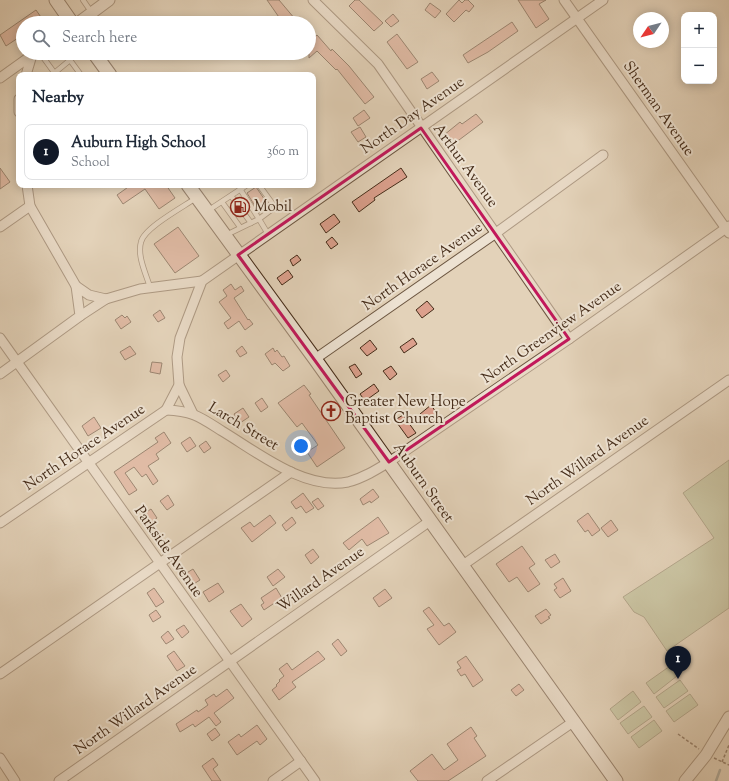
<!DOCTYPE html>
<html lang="en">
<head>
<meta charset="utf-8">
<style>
	:root { --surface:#fff; --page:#f6f6f7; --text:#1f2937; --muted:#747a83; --line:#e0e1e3; --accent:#111827 }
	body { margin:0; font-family:"Sorts Mill Goudy",serif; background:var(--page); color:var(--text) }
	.controls { position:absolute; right:12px; top:12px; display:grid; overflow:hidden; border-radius:8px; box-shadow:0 2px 10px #0003 }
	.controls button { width:36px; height:36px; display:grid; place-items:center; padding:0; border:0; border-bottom:1px solid var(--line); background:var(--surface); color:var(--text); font:20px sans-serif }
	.compass { position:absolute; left:633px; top:12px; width:36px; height:36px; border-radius:50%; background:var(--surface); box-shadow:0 2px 10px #0003; rotate:235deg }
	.you { position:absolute; left:301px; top:446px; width:14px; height:14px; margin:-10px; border:3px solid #fff; border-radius:50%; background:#1a73e8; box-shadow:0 0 0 6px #1a73e833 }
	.badge { display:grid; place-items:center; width:26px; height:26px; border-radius:50%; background:var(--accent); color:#fff; font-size:13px; font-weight:700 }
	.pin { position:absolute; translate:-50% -33px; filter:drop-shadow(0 1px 2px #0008) }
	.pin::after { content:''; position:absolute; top:21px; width:14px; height:12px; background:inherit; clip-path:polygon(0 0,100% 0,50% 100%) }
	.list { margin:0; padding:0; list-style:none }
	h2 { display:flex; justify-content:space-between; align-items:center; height:52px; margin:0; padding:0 16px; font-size:17px }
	h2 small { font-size:13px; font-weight:400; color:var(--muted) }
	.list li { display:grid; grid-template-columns:26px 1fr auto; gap:12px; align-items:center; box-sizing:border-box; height:56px; margin:0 8px 8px; padding:0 8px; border:1px solid var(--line); border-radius:8px }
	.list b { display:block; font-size:15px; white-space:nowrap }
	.list p { margin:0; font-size:13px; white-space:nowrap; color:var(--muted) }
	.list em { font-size:13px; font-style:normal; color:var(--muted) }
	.icon { flex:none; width:22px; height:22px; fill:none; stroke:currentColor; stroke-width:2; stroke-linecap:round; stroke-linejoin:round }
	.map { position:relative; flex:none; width:729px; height:781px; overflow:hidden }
	.search { position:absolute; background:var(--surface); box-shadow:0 2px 10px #0003; left:16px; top:16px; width:300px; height:44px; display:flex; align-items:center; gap:10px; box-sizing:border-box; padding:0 14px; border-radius:22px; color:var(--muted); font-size:15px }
	.panel { position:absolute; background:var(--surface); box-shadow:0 2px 10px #0003; left:16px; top:72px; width:300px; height:116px; border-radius:8px }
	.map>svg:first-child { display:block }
	.green { fill:#b1bd91; stroke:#7b7455 }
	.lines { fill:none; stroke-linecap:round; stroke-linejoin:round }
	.stream { stroke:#767f78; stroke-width:2.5 }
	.building { fill:#dca08d; stroke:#452c19 }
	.service-casing { stroke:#6c5641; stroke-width:6 }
	.minor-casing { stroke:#6c5641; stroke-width:11 }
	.tertiary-casing { stroke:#6c5641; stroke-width:13 }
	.secondary-casing { stroke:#452c19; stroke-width:15 }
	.path { stroke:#452c19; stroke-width:1.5; stroke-dasharray:3 2; stroke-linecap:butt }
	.service { stroke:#ede2d2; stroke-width:4.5 }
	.minor { stroke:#ede2d2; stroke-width:9 }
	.tertiary { stroke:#ede2d2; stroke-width:11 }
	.secondary { stroke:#ede2d2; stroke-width:13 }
	.marked { fill:none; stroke:#c2185b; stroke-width:3; stroke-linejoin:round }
	.labels { text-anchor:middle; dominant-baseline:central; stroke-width:4; stroke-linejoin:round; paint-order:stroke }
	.street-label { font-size:15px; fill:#452c19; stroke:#ede2d2 }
	.poi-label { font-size:15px; fill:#452c19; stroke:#ede2d2; text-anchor:start }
</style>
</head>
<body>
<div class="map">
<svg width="729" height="781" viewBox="0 0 729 781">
	<rect width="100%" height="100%" fill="#e3d2b9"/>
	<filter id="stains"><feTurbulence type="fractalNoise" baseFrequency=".005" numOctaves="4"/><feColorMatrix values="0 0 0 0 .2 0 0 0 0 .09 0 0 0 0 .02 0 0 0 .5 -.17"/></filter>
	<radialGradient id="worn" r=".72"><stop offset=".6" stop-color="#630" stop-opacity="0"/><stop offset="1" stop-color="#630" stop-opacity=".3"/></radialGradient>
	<g class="green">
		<polygon points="729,460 729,608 667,651 644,617 634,612 623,597 714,538 683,493"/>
		<polygon points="670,666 677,676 654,694 646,683"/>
		<polygon points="680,680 688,691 664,708 656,697"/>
		<polygon points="633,691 641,702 618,720 610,709"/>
		<polygon points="690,694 698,705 674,722 666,711"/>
		<polygon points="644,706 652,717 628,734 620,723"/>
		<polygon points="654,720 662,731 639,748 631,737"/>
	</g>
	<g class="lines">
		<polyline class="stream" points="716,781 720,770"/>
	</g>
	<g class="building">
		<polygon points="267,0 279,0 295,19 290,23 283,23"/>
		<polygon points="355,0 359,0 383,23 374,31 349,6"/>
		<polygon points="459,0 462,3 465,0 468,0 474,6 469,12 466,10 454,22 446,14"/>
		<polygon points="518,0 546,0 539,4 549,19 536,28"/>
		<polygon points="430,3 441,11 435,18 425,10"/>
		<polygon points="36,10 45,23 23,23 23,44 18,38 6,46 0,35"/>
		<polygon points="393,14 399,21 391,27 385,21"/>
		<polygon points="512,22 518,31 488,52 468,63 463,55"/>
		<polygon points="397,34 418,62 407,69 387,42"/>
		<polygon points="317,35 331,51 332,49 349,66 374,97 365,104 337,69 336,70 317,51 309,58 309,42"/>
		<polygon points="432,72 439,81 427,89 421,79"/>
		<polygon points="364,110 370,118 358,126 353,118"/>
		<polygon points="476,114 483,122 451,146 444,135 460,122 462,124"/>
		<polygon points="360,127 366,137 358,142 351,132"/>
		<polygon points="0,168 10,182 0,189"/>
		<polygon points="401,168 407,177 374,198 375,200 359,212 352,202"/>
		<polygon points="131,185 166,185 175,198 159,209 145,189 123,204 117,195"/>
		<polygon points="256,187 269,206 259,213 247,193"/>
		<polygon points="242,199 248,209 241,209 240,214 237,216 230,207 233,205 238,205"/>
		<polygon points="334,214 340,222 326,233 320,224"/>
		<polygon points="178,227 199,256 175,273 154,244"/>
		<polygon points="332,237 338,244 331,249 326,242"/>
		<polygon points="297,255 301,260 293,266 290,260"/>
		<polygon points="288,270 293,277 282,285 277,278"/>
		<polygon points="231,284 235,290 241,286 244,291 234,298 248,320 249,319 253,324 245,330 239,321 228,329 224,323 231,318 219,302 227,296 223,290"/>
		<polygon points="427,301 434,309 422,318 416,310"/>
		<polygon points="160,310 165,318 158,322 153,315"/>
		<polygon points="122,315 125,318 127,316 131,322 121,329 115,320"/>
		<polygon points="413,338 417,344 404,353 400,347"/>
		<polygon points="370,340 377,349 367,356 360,348"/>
		<polygon points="130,346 136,354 125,360 120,352"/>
		<polygon points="242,346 247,353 240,357 236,351"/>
		<polygon points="273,348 275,352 277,350 282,357 284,356 290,366 283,371 275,363 272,365 265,354"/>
		<polygon points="152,362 162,363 160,374 150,372"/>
		<polygon points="355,364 362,374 356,378 349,367"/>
		<polygon points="391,366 397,374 390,380 383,371"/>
		<polygon points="226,370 230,376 223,382 218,375"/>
		<polygon points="374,384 379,391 365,401 360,394"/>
		<polygon points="304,385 311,394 309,395 345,448 317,467 307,452 318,445 302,423 297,427 278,403"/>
		<polygon points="262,398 268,407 261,412 255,403"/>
		<polygon points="431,405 438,415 427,423 420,414"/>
		<polygon points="243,408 249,417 240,423 234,414"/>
		<polygon points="403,415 416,433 408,438 395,420"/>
		<polygon points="94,417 101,428 88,436 82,426"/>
		<polygon points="164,432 171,443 156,454 159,459 148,466 158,481 153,485 146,474 142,477 134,467 125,473 137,490 129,495 114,472 158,442 155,438"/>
		<polygon points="190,437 196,446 187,452 181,443"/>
		<polygon points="206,441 211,448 204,453 199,446"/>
		<polygon points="373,489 379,497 371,503 370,501 363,505 360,499"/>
		<polygon points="303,493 314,508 306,513 301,506 296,509 291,502"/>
		<polygon points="168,495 174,505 167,510 160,501"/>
		<polygon points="318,498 324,506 318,510 312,502"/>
		<polygon points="151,509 157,518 149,524 142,515"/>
		<polygon points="588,513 600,530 592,536 588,530 585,532 577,521"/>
		<polygon points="270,515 276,523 252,542 241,528 250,522 254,527"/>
		<polygon points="292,517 296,523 286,531 282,525"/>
		<polygon points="378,517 389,533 367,546 362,539 349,550 343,543"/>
		<polygon points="611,520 618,530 608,537 601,528"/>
		<polygon points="522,546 535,564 529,568 540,584 528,592 517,577 509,582 496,564"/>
		<polygon points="313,549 319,557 311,564 305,555"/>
		<polygon points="555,554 560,562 551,568 545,560"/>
		<polygon points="193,569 200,580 192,585 185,574"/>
		<polygon points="278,569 285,577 273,586 267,577"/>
		<polygon points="563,578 571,591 560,598 554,590 557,588 554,584"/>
		<polygon points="218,583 224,592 209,602 203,592"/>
		<polygon points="154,588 164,602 156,607 147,593"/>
		<polygon points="276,588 282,598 264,610 261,605 264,603 261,598"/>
		<polygon points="385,589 392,598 379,607 373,598"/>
		<polygon points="241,604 252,619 242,627 230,611"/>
		<polygon points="429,607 444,626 449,623 456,632 439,645 427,629 434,625 423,611"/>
		<polygon points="546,609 551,615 548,617 550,618 541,624 535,616"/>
		<polygon points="156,610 161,617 153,622 149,615"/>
		<polygon points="184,625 189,632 182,638 176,630"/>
		<polygon points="168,631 174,639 166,644 161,637"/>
		<polygon points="338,639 347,651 341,656 332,644"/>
		<polygon points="174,651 185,666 177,671 167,656"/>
		<polygon points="318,651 325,659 292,682 296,687 279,700 272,690 277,686 276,685 280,681 279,680 284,676 279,669 287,663 292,670"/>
		<polygon points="466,656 483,680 473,687 465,674 461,676 457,670 461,668 457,662"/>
		<polygon points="519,684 524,690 516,696 511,690"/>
		<polygon points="227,689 234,698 214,713 221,722 216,726 209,717 195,727 193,724 180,732 176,724 197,710 198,712 208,705 205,700 214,694 216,697"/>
		<polygon points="257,725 267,739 260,745 257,741 237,755 228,742 239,734 241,737"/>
		<polygon points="471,727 477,736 474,738 486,756 448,781 418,781 410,771 432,754 444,770 458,760 447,744"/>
		<polygon points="215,728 220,735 212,741 207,734"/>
		<polygon points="213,758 218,765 213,769 221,781 212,781 202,766"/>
	</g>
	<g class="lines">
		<defs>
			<g id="service">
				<polyline points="83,0 92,13"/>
				<polyline points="40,53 56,75"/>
				<polyline points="52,75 70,60 81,75"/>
				<polyline points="259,185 275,207 259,219 268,234"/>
				<polyline points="231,196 236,202"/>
				<polyline points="222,202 240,227"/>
				<polyline points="209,210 247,185"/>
				<polyline points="243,212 251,223"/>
				<polyline points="226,235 259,219 240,189"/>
				<path d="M150 287C146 274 137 256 141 242 144 228 183 207 196 198"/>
			</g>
			<g id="minor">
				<polyline points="313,0 378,64 569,339"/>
				<polyline points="564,0 729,233"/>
				<path d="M603 0 202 281 180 338 177 357 179 385 166 410C193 411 200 417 222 431 257 452 305 491 348 482 363 478 376 470 389 462L569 339 729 226"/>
				<polyline points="26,75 32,55"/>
				<polyline points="0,78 35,53"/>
				<polyline points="19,99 19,112"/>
				<polyline points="27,185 30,206 76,286"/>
				<polyline points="0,227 30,206"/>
				<polyline points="80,316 106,299"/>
				<polyline points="0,338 315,781"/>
				<polyline points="315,359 496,233 603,155"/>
				<polyline points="0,374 80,316 76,286 89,295 106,299 140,289 202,281"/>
				<polyline points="179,385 193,414"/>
				<polyline points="0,523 166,410"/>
				<polyline points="463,565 729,380"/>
				<polyline points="0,674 291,472"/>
				<polyline points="0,758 15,781"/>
				<polyline points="59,781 430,521"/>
				<polyline points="273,781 301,761"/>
				<polyline points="487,781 573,722"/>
			</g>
			<g id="tertiary">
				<polyline points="78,23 109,0"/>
				<polyline points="685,781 706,755 729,717"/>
			</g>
			<g id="secondary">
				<polyline points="56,0 72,23"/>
				<polyline points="94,53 110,75"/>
				<polyline points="188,185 315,359 616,781"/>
			</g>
		</defs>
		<use href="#service" class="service-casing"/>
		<use href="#minor" class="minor-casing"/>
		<use href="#tertiary" class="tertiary-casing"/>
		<use href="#secondary" class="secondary-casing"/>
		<g class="path">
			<polyline points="678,734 699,749"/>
			<polyline points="714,758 729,765"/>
			<polyline points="722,762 729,745"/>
		</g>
		<use href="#service" class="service"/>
		<use href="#minor" class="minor"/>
		<use href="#tertiary" class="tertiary"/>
		<use href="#secondary" class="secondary"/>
	</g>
	<path d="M0 0H729V781H0ZM421 128 569 339 389 462 238 255Z" fill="#e3d2b9" fill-opacity=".55" fill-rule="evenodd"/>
	<path class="marked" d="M421 128 569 339 389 462 238 255Z"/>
	<defs>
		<symbol id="fuel-ring" viewBox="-11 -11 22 22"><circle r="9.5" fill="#ede2d2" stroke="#8f2418" stroke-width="1.5"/><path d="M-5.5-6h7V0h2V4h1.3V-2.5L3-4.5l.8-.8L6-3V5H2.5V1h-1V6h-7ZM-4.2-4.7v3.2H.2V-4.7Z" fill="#8f2418"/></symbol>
		<symbol id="church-ring" viewBox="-11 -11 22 22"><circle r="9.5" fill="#ede2d2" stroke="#8f2418" stroke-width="1.5"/><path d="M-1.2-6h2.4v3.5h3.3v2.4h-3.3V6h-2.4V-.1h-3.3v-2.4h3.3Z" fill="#8f2418"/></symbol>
	</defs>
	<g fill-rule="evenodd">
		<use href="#fuel-ring" x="229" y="196" width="22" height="22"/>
		<use href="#church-ring" x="320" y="400" width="22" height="22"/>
	</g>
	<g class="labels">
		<g class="street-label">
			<text transform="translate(658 109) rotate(55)">Sherman Avenue</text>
			<text transform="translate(413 116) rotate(-35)">North Day Avenue</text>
			<text transform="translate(465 166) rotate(54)">Arthur Avenue</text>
			<text transform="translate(423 267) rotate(-35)">North Horace Avenue</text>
			<text transform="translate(552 333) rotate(-35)">North Greenview Avenue</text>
			<text transform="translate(243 427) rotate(31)">Larch Street</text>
			<text transform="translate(85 448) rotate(-34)">North Horace Avenue</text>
			<text transform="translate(588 461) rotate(-35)">North Willard Avenue</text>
			<text transform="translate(423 483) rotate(55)">Auburn Street</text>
			<text transform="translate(168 552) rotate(55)">Parkside Avenue</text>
			<text transform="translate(321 580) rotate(-35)">Willard Avenue</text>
			<text transform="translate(136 710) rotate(-35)">North Willard Avenue</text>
		</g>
		<g class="poi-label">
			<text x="254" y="207">Mobil</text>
			<text x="345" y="402">Greater New Hope<tspan x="345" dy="17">Baptist Church</tspan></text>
		</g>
	</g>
	<rect width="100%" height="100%" filter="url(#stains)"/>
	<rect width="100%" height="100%" fill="url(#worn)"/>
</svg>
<div class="controls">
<button>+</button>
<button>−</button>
</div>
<svg class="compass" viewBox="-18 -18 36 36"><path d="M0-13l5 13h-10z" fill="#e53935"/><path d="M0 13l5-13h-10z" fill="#747a83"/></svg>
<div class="you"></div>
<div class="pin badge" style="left:678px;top:679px">1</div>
<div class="search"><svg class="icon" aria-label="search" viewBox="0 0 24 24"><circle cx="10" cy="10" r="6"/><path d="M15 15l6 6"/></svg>Search here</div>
<section class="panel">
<h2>Nearby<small></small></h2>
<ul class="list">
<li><span class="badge">1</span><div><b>Auburn High School</b><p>School</p></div><em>360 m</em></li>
</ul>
</section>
</div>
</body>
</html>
